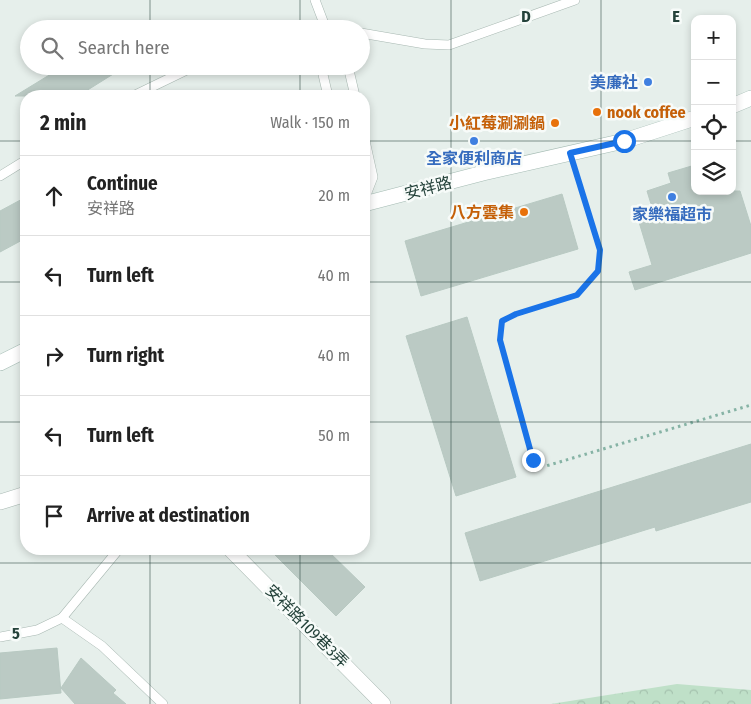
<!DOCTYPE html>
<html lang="en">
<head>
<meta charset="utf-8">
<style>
	:root { --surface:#fff; --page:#f2f2f2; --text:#222; --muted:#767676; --line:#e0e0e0 }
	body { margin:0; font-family:"Fira Sans Condensed","Noto Sans TC",sans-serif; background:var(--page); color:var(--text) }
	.controls { position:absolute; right:15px; top:15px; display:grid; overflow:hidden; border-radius:10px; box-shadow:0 2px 8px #0003 }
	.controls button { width:45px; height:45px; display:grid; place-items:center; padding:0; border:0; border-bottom:1px solid var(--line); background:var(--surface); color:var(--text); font:25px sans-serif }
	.stop { position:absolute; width:15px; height:15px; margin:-11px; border:4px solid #1a73e8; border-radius:50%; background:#fff }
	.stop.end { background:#1a73e8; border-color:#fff; box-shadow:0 1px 5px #0008 }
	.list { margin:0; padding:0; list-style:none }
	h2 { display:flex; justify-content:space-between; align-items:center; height:65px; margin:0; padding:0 20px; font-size:21px }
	h2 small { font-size:16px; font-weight:400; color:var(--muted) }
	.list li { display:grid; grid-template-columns:32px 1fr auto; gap:15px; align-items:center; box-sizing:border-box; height:80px; padding:0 20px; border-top:1px solid var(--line) }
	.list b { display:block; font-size:19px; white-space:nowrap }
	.list p { margin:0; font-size:16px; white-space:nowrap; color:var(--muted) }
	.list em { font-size:16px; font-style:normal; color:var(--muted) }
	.icon { flex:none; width:28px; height:28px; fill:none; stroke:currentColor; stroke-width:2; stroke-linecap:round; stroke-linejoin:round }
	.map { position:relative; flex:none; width:751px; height:704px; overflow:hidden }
	.search { position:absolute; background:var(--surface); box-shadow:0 2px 8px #0003; left:20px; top:20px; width:350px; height:55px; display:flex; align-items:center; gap:12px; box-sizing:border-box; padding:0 18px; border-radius:28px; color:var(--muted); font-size:19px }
	.panel { position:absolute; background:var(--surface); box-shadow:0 2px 8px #0003; left:20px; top:90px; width:350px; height:465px; border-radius:20px }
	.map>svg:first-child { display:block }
	.forest { fill:url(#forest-crowns) }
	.building { fill:#bbcac4; stroke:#b8c9c2 }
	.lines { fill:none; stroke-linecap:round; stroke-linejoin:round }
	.lane-casing { stroke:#a8b8b2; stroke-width:10 }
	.street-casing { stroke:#a8b8b2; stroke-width:16 }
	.secondary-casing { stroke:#a4bbb3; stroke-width:16 }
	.path { stroke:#86b3a5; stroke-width:3; stroke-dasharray:2.5 4; stroke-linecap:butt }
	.lane { stroke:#fff; stroke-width:9 }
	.street { stroke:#fff; stroke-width:15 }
	.secondary { stroke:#fff; stroke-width:15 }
	.route { stroke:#1a73e8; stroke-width:6 }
	.grid { fill:none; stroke:#24423a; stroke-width:1; stroke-opacity:0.55 }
	.shop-dot { fill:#3f7fe0; stroke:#f7fbf9; stroke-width:2 }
	.food-dot { fill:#e8710a; stroke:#f7fbf9; stroke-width:2 }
	.labels { text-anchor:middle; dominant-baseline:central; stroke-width:5; stroke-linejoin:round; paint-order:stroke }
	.shop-label { font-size:16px; font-weight:bold; fill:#366cbe; stroke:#f7fbf9 }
	.food-label { font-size:16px; font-weight:bold; fill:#c56008; stroke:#f7fbf9; text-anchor:end }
	.street-label { font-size:16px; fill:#24423a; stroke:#f7fbf9 }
	.grid-label { font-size:16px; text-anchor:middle; font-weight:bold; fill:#24423a; stroke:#f7fbf9; stroke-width:5; stroke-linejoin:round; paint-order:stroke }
</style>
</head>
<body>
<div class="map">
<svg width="751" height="704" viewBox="0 0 751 704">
	<defs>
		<pattern id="forest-crowns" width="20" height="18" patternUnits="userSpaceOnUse" patternTransform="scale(1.25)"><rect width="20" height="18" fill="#bfe0c8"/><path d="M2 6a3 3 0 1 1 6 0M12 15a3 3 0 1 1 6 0" fill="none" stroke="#a4c1ad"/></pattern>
	</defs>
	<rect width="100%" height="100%" fill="#e6efeb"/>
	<polygon class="forest" points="677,684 751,690 751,704 551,704"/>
	<g class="building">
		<polygon points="64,66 126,66 78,96 15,96"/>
		<polygon points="695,165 695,191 740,191 751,226 751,253 635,290 629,272 652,265 639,222 655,217 647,191 671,183 668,173"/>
		<polygon points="562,194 578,249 421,296 405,241"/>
		<polygon points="26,197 26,238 0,252 0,211"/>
		<polygon points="467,317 516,477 456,496 406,336"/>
		<polygon points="751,444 751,502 656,531 655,527 480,581 465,533"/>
		<polygon points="269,549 326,549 365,587 336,616"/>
		<polygon points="57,648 61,693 0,699 0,653"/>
		<polygon points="81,658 116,690 113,693 126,704 75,704 61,688"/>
	</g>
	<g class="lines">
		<defs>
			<g id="lane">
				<polyline points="315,0 326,29"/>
				<polyline points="361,33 425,44 449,45 575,0"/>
				<polyline points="321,66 328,96"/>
				<polyline points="348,66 355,96"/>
				<polyline points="133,96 195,66"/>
				<polyline points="364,136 373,177 364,200"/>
				<polyline points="0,176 26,160"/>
				<polyline points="62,618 102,646 163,704"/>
				<polyline points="0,637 37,630 62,618 119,549"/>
			</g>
			<g id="street">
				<polyline points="0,502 26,494"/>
				<polyline points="230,549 383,704"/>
			</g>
			<g id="secondary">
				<polyline points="732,106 751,98"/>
				<polyline points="364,204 483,173 624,141 695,118"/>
				<polyline points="0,363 26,350"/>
			</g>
		</defs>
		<use href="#lane" class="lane-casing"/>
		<use href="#street" class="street-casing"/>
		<use href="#secondary" class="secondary-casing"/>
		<polyline class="path" points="575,169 600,249 599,271 577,295 516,314 502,321 500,340 533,460 546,466 751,405"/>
		<use href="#lane" class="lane"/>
		<use href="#street" class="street"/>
		<use href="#secondary" class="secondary"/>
	</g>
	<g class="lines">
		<polyline class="route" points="533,460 500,340 502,321 516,314 577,295 598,271 600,250 570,153 624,141"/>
	</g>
	<path class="grid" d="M150 0V29M300 0V29M451 0V704M601 0V704M150 66V96M300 66V96M0 141H26M364 141H695M732 141H751M0 282H26M364 282H751M0 422H26M364 422H751M150 549V704M300 549V704M0 563H751"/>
	<g class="shop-dot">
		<circle cx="648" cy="82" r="5"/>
		<circle cx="474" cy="141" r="5"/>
		<circle cx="672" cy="197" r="5"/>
	</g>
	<g class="food-dot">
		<circle cx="597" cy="112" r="5"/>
		<circle cx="555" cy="123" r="5"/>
		<circle cx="524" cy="212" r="5"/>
	</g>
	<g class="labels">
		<g class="shop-label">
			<text x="638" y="82" text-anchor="end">美廉社</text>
			<text x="474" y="158">全家便利商店</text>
			<text x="672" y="214">家樂福超市</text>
		</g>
		<g class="food-label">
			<text x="607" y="112" text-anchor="start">nook coffee</text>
			<text x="545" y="123">小紅莓涮涮鍋</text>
			<text x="514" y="212">八方雲集</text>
		</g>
		<g class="street-label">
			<text transform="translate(428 188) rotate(-15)">安祥路</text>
			<text transform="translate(307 626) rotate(45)">安祥路109巷3弄</text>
		</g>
	</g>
	<g class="grid-label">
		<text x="526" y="22">D</text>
		<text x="676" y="22">E</text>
		<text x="16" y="639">5</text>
	</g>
</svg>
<div class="controls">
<button>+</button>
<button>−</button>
<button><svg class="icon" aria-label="locate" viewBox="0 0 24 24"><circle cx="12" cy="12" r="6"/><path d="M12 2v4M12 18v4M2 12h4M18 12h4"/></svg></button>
<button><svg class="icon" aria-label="layers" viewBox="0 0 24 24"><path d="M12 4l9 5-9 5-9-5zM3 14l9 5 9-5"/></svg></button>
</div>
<div class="stop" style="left:624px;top:141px"></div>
<div class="stop end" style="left:533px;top:460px"></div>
<div class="search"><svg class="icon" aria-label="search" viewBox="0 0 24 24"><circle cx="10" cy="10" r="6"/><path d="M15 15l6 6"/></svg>Search here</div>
<section class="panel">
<h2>2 min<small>Walk · 150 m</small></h2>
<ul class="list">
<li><svg class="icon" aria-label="ahead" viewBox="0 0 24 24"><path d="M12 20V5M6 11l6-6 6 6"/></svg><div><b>Continue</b><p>安祥路</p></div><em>20 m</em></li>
<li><svg class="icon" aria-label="left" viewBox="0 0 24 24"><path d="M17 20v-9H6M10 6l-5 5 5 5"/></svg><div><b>Turn left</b></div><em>40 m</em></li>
<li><svg class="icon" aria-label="right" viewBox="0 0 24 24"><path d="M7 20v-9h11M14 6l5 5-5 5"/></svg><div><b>Turn right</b></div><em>40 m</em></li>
<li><svg class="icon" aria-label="left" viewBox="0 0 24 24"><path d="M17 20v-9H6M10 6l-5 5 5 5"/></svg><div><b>Turn left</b></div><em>50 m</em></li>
<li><svg class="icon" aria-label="arrive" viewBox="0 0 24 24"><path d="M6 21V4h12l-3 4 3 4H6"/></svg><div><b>Arrive at destination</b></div></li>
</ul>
</section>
</div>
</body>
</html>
